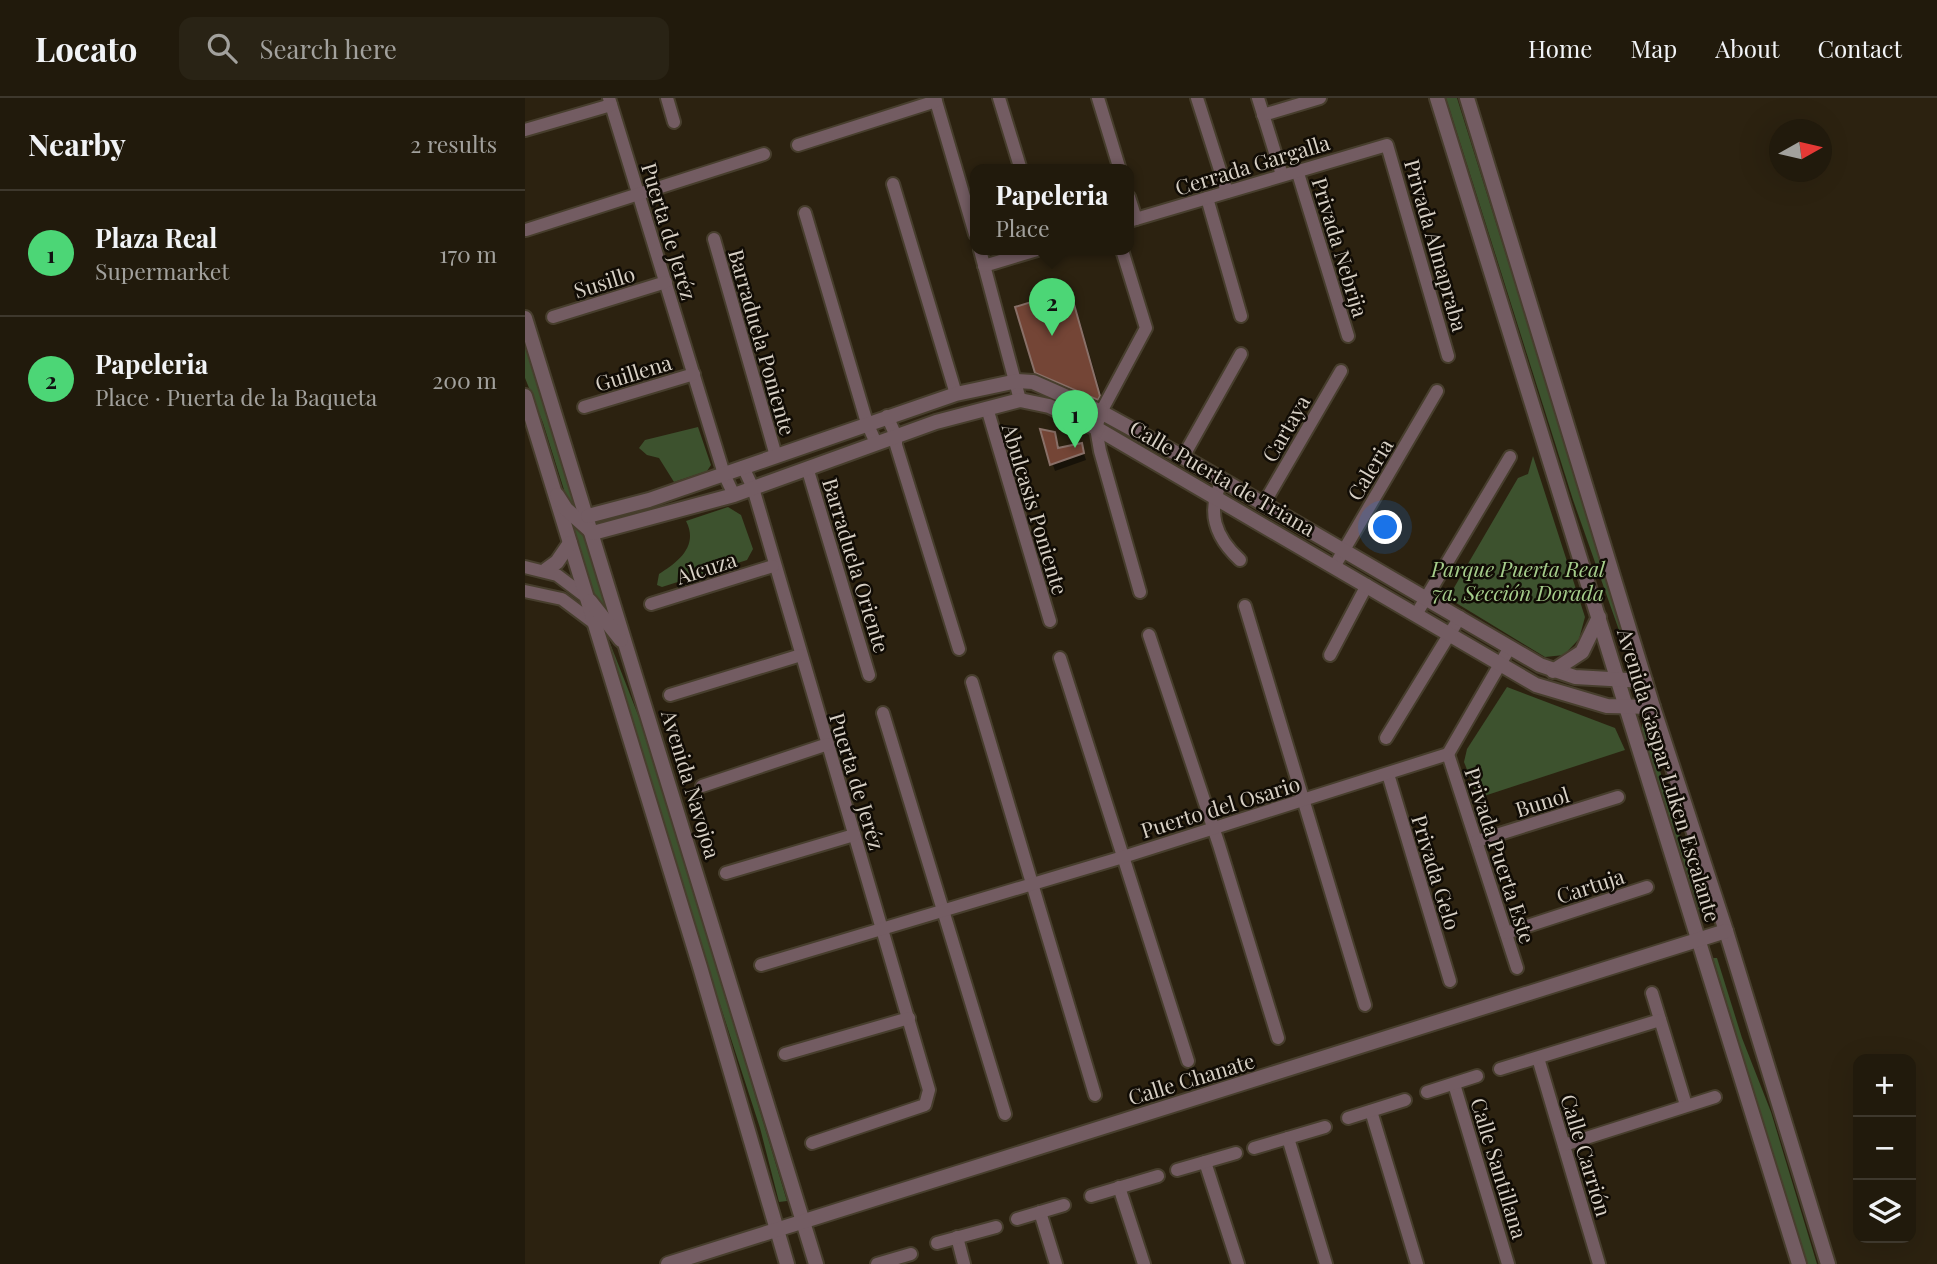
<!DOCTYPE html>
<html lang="en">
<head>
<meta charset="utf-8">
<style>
	:root { --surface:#211a0c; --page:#292315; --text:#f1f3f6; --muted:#a2a19d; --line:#3e382d; --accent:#4cd676 }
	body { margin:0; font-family:"Playfair Display",serif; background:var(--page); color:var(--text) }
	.controls { position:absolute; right:21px; bottom:21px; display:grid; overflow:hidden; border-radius:14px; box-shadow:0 7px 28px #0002 }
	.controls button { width:63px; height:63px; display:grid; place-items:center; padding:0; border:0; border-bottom:2px solid var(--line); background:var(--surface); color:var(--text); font:35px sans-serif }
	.compass { position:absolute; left:1244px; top:21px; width:63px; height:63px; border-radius:50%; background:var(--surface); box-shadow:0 7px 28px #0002; rotate:82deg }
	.you { position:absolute; left:861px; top:430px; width:24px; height:24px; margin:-18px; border:5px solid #fff; border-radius:50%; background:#1a73e8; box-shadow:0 0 0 10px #1a73e833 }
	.badge { display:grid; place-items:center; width:46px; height:46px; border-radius:50%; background:var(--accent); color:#111; font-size:23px; font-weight:700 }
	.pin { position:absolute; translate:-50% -58px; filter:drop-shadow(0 2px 4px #0008) }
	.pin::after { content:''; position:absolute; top:37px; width:24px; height:21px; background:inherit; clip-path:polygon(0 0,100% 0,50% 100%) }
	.popup { position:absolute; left:445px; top:66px; width:164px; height:91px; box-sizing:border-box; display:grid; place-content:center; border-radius:14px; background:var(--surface); filter:drop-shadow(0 2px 5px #0005); font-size:23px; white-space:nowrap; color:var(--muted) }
	.popup b { font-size:26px; color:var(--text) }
	.popup::after { content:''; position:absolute; left:50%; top:100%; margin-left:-14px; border:14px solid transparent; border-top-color:var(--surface) }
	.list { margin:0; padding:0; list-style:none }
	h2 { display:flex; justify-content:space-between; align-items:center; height:91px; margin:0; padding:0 28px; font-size:30px }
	h2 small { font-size:23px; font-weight:400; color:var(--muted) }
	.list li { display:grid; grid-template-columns:46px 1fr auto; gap:21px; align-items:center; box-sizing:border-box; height:126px; padding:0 28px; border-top:2px solid var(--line) }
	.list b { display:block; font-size:26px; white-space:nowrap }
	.list p { margin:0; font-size:23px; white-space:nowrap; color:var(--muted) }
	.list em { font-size:23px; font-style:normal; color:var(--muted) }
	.icon { flex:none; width:38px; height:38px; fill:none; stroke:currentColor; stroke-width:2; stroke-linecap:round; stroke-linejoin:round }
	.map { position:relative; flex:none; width:1412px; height:1166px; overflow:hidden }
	header { display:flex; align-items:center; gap:42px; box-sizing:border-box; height:98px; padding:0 35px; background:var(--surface); border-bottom:2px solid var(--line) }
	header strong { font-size:33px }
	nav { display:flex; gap:38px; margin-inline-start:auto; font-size:24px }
	.search { width:490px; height:63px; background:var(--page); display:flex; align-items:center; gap:18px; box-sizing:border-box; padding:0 24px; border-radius:14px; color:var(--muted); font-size:26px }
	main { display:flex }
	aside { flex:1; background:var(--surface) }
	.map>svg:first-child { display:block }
	.green { fill:#3d522e }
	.shadow { fill:#0007 }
	.building { fill:#744536; stroke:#897068; stroke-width:2 }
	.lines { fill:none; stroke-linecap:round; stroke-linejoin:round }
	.minor-casing { stroke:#473e2d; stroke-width:16 }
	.tertiary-casing { stroke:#473e2d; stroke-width:18 }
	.minor { stroke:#735c62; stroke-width:12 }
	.tertiary { stroke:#735c62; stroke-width:14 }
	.labels { text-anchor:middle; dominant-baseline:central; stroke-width:5; stroke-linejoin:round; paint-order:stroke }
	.street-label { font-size:21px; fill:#d7d0c5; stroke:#110c05 }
	.park-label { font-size:21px; font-style:italic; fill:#a5cd8b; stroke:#110c05 }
</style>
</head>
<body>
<header>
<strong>Locato</strong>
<div class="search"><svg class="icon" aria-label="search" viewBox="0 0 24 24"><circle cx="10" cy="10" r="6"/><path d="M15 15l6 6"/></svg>Search here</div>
<nav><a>Home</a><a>Map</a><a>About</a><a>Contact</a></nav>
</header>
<main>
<aside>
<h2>Nearby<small>2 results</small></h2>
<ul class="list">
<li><span class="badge">1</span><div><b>Plaza Real</b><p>Supermarket</p></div><em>170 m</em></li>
<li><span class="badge">2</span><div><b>Papeleria</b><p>Place · Puerta de la Baqueta</p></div><em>200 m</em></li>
</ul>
</aside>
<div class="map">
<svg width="1412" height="1166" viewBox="0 0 1412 1166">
	<rect width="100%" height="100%" fill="#2c2210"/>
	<g class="green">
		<polygon points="921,0 932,0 1109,566 1107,569 1048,402"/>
		<polygon points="0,248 7,266 53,415 46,414 18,325 0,280"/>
		<polygon points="173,329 186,367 182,373 149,384 134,360 122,357 114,350 120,342"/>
		<polygon points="1008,358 1060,519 1054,541 1039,557 1020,559 923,500 993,380 1003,376"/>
		<path d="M203 409 216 417 228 451 222 462 137 489 132 487 134 476C153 464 174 448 161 423Z"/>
		<polygon points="50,425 57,429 87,522 66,494 47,428"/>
		<polygon points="83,540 124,645 262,1103 254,1104 235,1030 163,808"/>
		<polygon points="982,589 1090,630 1100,652 953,700 939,664 942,651"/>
		<polygon points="1117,626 1121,627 1176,807 1175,816 1117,635"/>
		<polygon points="1188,860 1192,860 1217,940 1246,1014 1292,1166 1282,1166"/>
	</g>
	<g class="shadow">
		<polygon points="544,194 550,206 580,310 518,286 511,274"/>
		<polygon points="517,334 529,336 535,351 556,347 561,362 530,373"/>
	</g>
	<g class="building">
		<polygon points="545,192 575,298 573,302 510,275 490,209"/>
		<polygon points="515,331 530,334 533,350 557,345 559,355 525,367"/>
	</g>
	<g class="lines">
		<defs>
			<g id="minor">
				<polyline points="84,0 199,376 209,397"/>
				<polyline points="142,0 149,24"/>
				<polyline points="410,0 450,136"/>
				<polyline points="474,0 496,72"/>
				<polyline points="573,0 595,72"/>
				<polyline points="672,0 702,94"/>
				<polyline points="733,0 757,77"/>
				<polyline points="738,17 795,0"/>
				<polyline points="0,32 86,7"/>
				<polyline points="273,47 411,3"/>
				<polyline points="772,72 823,238"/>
				<polyline points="368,86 431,296"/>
				<polyline points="604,99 611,121"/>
				<polyline points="682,100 716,218"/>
				<polyline points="280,115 342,325 351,345"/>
				<polyline points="604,123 862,47 923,258"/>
				<polyline points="1,132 239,56"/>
				<polyline points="189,141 251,358"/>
				<polyline points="455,152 495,302"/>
				<polyline points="597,152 621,230 576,314 571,330 575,353 615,494"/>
				<polyline points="459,168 512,152"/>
				<polyline points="28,219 141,184"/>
				<polyline points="59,309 169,276"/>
				<polyline points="462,310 525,523"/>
				<polyline points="362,318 371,338 371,347 434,551"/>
				<polyline points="658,359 716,256"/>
				<polyline points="218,369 228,390 404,992 400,1007 287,1045"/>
				<polyline points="285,369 284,376 344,577"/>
				<path d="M697 383C681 414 690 439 715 462"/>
				<polyline points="738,407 816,273"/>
				<polyline points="0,469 32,477 61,499"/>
				<polyline points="809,469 912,293"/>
				<polyline points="0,493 37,501 69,525"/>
				<polyline points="126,506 248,468"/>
				<polyline points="720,508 840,907"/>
				<polyline points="892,515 985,359"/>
				<polyline points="624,537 694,747 753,940"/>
				<polyline points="805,557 842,487"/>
				<polyline points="535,560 663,963"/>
				<polyline points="447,584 570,997"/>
				<polyline points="145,597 276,557"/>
				<polyline points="358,615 480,1016"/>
				<polyline points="861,640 935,519"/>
				<polyline points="923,656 992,870"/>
				<polyline points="863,676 925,883"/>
				<polyline points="177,688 303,646"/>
				<polyline points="952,743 1093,699"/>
				<polyline points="201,775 329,737"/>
				<polyline points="981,835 1122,789"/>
				<polyline points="236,867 598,759 923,656 985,549"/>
				<polyline points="1127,895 1161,1007"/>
				<polyline points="260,956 384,920"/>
				<polyline points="1013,960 1074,1166"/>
				<polyline points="975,971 1135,922"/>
				<polyline points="929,986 983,1166"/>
				<polyline points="902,994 952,978"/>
				<polyline points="846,1013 892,1166"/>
				<polyline points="823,1020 880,1002"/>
				<polyline points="763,1040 801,1166"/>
				<polyline points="1039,1047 1190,999"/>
				<polyline points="729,1050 800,1029"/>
				<polyline points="680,1064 713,1166"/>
				<polyline points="652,1072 711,1055"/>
				<polyline points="594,1089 619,1166"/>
				<polyline points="566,1098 633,1078"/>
				<polyline points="515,1114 531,1166"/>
				<polyline points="492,1121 539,1107"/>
				<polyline points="432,1139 439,1166"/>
				<polyline points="412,1145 471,1129"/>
				<polyline points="352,1166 386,1156"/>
			</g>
			<g id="tertiary">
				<polyline points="912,0 1274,1166"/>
				<polyline points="942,0 1128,609 1201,833 1303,1166"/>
				<polyline points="0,220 291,1166"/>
				<polyline points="0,298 175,869 262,1166"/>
				<polyline points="32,397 41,411 68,435 209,397 411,324 495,302 524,308 571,330 1011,587 1082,608 1128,609"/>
				<polyline points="63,418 124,402 431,296 492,283 508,284 576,314 658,359 1015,567 1050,579 1120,583"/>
				<polyline points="21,472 32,464 45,445"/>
				<polyline points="65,503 96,542"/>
				<polyline points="1028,573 1057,554 1074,519"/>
				<polyline points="143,1166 1201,833"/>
			</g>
		</defs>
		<use href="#minor" class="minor-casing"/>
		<use href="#tertiary" class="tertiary-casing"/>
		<use href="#minor" class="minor"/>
		<use href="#tertiary" class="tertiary"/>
	</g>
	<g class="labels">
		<g class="street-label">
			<text transform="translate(727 66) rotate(-17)">Cerrada Gargalla</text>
			<text transform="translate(145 133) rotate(73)">Puerta de Jeréz</text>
			<text transform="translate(912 147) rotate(74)">Privada Almapraba</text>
			<text transform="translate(816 149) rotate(73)">Privada Nebrija</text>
			<text transform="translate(79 183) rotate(-17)">Susillo</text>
			<text transform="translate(238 244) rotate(74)">Barraduela Poniente</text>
			<text transform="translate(108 274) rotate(-17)">Guillena</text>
			<text transform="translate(760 330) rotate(-60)">Cartaya</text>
			<text transform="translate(844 371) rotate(-59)">Caleria</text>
			<text transform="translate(698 379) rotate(30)">Calle Puerta de Triana</text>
			<text transform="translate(511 411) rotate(73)">Abulcasis Poniente</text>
			<text transform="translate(332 467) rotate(73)">Barraduela Oriente</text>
			<text transform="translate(181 469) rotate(-18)">Alcuza</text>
			<text transform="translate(1145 677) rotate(73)">Avenida Gaspar Luken Escalante</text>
			<text transform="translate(333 683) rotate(73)">Puerta de Jeréz</text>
			<text transform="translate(167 686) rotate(73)">Avenida Navojoa</text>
			<text transform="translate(1017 703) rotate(-17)">Bunol</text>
			<text transform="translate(695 708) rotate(-17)">Puerto del Osario</text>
			<text transform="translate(976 757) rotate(72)">Privada Puerta Este</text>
			<text transform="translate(912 774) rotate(73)">Privada Gelo</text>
			<text transform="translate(1065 787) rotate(-18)">Cartuja</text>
			<text transform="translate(666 980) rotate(-17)">Calle Chanate</text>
			<text transform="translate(1062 1057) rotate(73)">Calle Carrión</text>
			<text transform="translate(975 1070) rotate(73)">Calle Santillana</text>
		</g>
		<g class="park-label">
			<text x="993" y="470">Parque Puerta Real<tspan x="993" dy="24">7a. Sección Dorada</tspan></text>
		</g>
	</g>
</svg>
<div class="controls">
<button>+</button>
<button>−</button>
<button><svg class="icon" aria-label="layers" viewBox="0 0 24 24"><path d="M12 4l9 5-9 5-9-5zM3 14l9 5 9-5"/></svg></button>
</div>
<svg class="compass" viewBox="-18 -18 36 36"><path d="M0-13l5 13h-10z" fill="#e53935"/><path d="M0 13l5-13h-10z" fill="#a2a19d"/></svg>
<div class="you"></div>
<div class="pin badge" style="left:550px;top:350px">1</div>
<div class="pin badge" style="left:527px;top:238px">2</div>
<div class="popup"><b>Papeleria</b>Place</div>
</div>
</main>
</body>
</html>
